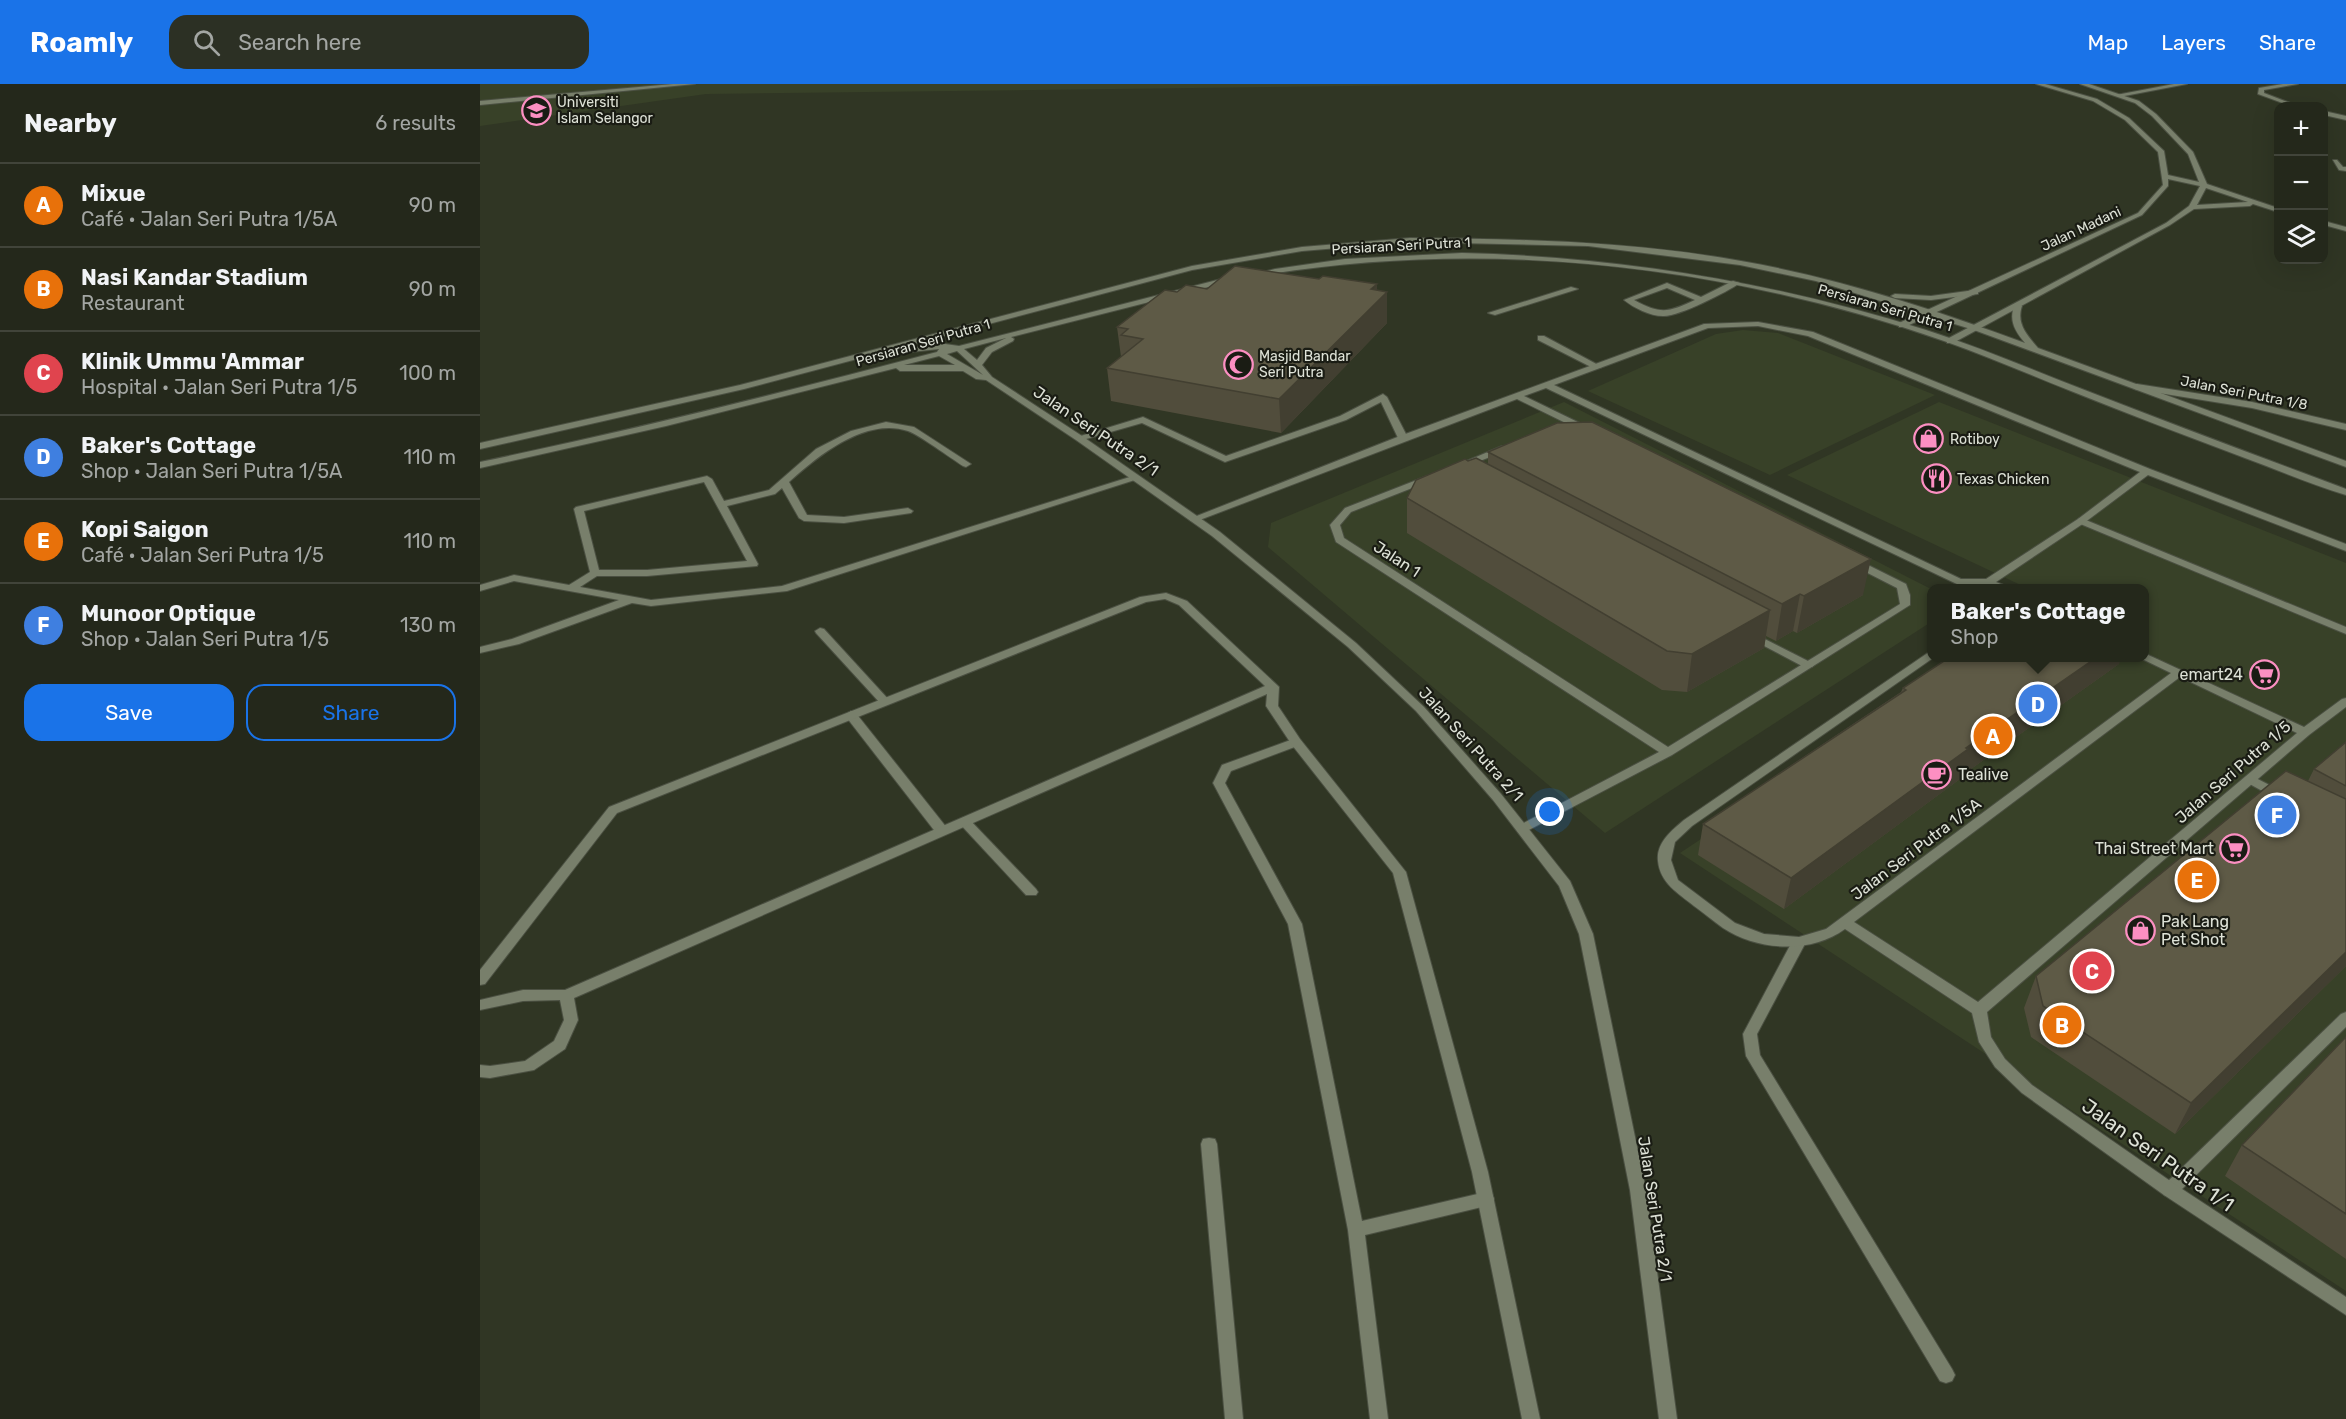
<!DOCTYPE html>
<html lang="en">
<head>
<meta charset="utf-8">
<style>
	:root { --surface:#24281b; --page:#2c3024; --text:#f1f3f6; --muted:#a3a6a3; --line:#41443a; --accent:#1a73e8 }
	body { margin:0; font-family:Rubik,sans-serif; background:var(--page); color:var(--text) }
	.controls { position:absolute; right:18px; top:18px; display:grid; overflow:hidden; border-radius:12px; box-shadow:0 6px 24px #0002 }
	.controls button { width:54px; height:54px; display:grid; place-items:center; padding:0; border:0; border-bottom:2px solid var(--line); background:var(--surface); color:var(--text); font:30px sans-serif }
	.you { position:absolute; left:1070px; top:728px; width:21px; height:21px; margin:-15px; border:4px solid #fff; border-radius:50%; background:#1a73e8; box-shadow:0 0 0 9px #1a73e833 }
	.badge { display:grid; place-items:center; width:39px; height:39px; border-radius:50%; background:var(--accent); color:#fff; font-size:20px; font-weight:700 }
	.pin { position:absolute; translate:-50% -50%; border:3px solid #fff; box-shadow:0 2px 6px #0006 }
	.popup { position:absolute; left:1447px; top:500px; width:222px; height:78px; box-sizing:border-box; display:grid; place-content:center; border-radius:12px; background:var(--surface); filter:drop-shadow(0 2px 4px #0005); font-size:20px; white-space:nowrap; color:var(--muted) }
	.popup b { font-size:22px; color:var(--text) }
	.popup::after { content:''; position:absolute; left:50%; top:100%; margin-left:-12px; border:12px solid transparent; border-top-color:var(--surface) }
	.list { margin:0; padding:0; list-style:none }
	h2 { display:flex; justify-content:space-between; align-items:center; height:78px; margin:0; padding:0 24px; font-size:26px }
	h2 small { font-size:20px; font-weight:400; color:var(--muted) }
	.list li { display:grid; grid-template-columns:39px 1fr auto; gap:18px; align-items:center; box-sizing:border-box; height:84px; padding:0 24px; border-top:2px solid var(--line) }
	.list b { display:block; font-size:22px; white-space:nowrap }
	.list p { margin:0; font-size:20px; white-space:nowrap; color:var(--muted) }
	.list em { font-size:20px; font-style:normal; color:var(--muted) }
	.actions { display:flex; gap:12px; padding:18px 24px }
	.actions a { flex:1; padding:14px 0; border:2px solid var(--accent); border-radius:18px; text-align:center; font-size:21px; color:var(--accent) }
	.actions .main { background:var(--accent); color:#fff }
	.icon { flex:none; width:33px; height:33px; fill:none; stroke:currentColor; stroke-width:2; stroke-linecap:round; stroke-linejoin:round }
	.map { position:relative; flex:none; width:1866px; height:1335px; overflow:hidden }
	header { display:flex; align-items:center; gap:36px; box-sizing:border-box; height:84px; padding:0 30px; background:var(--accent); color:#fff }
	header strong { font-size:28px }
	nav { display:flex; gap:33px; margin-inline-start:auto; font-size:21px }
	.search { width:420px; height:54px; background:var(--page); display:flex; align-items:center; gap:15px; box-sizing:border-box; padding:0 21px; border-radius:18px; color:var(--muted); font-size:22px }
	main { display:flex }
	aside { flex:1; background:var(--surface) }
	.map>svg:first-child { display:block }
	.built { fill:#384128 }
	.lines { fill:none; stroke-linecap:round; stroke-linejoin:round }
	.service-casing { stroke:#4b5042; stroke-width:2 }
	.pedestrian-casing { stroke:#4b5042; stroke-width:2 }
	.minor-casing { stroke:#4b5042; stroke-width:2 }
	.tertiary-casing { stroke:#4b5042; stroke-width:2 }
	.service { fill:#787f6b; fill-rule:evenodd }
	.pedestrian { fill:#787f6b; fill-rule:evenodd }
	.minor { fill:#787f6b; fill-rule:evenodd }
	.tertiary { fill:#787f6b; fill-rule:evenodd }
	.wall { fill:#514d3c }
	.shaded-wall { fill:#423f31 }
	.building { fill:#5e5a46; stroke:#423f31; stroke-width:1.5 }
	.labels { text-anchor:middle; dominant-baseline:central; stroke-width:4.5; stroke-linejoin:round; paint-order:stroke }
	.far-poi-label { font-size:14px; fill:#dee2d7; stroke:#1a1c14; text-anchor:start }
	.far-street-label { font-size:14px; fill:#dee2d7; stroke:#1a1c14 }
	.street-label { font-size:16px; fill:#dee2d7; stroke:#1a1c14 }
	.poi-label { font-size:16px; fill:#dee2d7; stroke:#1a1c14; text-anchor:end }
	.near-street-label { font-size:20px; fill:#dee2d7; stroke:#1a1c14 }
</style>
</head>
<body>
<header>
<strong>Roamly</strong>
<div class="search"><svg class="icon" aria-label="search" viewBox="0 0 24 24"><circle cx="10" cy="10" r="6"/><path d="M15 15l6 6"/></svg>Search here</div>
<nav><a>Map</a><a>Layers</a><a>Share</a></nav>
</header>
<main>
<aside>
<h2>Nearby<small>6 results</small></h2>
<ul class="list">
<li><span class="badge" style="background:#e8710a">A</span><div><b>Mixue</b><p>Café · Jalan Seri Putra 1/5A</p></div><em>90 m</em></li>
<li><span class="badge" style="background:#e8710a">B</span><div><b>Nasi Kandar Stadium</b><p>Restaurant</p></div><em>90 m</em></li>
<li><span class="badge" style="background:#e0444e">C</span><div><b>Klinik Ummu 'Ammar</b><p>Hospital · Jalan Seri Putra 1/5</p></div><em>100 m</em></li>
<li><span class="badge" style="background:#3f7fe0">D</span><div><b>Baker's Cottage</b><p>Shop · Jalan Seri Putra 1/5A</p></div><em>110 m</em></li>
<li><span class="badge" style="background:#e8710a">E</span><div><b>Kopi Saigon</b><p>Café · Jalan Seri Putra 1/5</p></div><em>110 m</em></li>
<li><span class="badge" style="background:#3f7fe0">F</span><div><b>Munoor Optique</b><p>Shop · Jalan Seri Putra 1/5</p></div><em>130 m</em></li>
</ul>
<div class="actions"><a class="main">Save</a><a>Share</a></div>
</aside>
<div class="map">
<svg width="1866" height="1335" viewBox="0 0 1866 1335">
	<rect width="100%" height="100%" fill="#303624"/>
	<g class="built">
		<polygon points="0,0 1039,0 226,10 0,42"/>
		<polygon points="1263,246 1298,249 1455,311 1290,391 1108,307 1236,250"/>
		<polygon points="1084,318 1451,505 1451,538 1125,749 788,463 791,439"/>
		<polygon points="1459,318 1866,479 1866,1207 1200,769 1493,574 1664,574 1664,504 1547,504 1307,391"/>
	</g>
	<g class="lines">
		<defs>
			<g id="service">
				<polygon points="193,0 215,0 0,21 0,17"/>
				<polygon points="1694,0 1707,0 1639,13 1636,11"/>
				<polygon points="1803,0 1818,0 1784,6 1784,9 1818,22 1811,22 1778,10 1779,4"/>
				<polygon points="1844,27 1866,32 1866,36 1844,31"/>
				<polygon points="1853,76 1857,76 1863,83 1866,83 1866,87 1859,86"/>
				<path d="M1253 197 1260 199C1247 208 1198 233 1183 232 1170 232 1154 224 1144 216L1187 199 1221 213ZM1187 204 1215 216C1189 228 1181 231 1154 216Z"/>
				<polygon points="1091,203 1098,205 1015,231 1008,229"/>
				<polygon points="1058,252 1064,252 1122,283 1115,285 1058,256"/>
				<polygon points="903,310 907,313 928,354 926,356 923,357 918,354 901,318 866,336 745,378 662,339 599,357 594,354 663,333 746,372 860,332"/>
				<path d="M406 338 434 343 491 380 486 383 483 382C469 373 441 352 428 347 385 333 338 372 309 398L327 431 364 433 428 424 433 427 431 429 364 439 324 437 319 434 302 404 295 410 247 422 278 480 277 482 167 492H117L100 503 171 516 302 502 653 392H659L661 394 307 507 171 522 152 519 39 560 0 569V563L32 555 139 516 34 497 0 507V501L34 491 89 501 110 488 94 425 96 423 227 392 232 395 244 417 289 406 336 365 371 347ZM224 398 267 477 167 486H119L104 427Z"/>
				<polygon points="1601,434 1866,543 1866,550 1598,439 1598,435"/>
				<polygon points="340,544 344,545 409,616 411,618 409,620 401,620 336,549 335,547"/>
				<polygon points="1271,548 1332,579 1334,581 1332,583 1324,583 1267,553 1266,551 1267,549"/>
				<polygon points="371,627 375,628 467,744 468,747 467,750 457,750 367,634 365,631"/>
				<polygon points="816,654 822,658 820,661 751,687 745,699 822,840 882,1137 1006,1108 1012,1110 1014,1115 1012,1120 1006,1122 885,1151 908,1335 890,1335 868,1146 808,840 733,699 742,681"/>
				<polygon points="1770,691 1803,708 1805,711 1803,714 1795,714 1766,698 1764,695"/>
				<polygon points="484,733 488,734 556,805 558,808 556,811 546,811 480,740 478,737"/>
				<polygon points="1866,928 1866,943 1696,1111 1690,1113 1684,1111 1682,1106 1684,1101 1861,930"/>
				<polygon points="729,1054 735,1055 737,1060 763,1335 745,1335 721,1060 723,1055"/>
			</g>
			<polygon id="pedestrian" points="1319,853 1324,854 1326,858 1277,950 1280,971 1472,1285 1475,1291 1472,1297 1466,1299 1460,1297 1266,972 1263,950 1314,854"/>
			<g id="minor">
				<path d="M1556 0H1565L1617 15 1649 34 1684 67 1688 91 1719 98 1708 70 1672 32 1655 19 1600 0H1609L1659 17 1676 30 1713 68 1727 100 1798 124V128L1773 120 1770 122 1714 125 1690 141 1473 259H1467V255L1686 139 1709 122 1720 102 1688 95V102L1662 131 1425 243H1419V239L1658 129 1683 101 1678 68 1645 36 1613 17ZM1726 104 1768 118 1717 121Z"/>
				<polygon points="1844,137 1866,143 1866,147 1844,141"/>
				<path d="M1278 238 1333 248 1670 385 1866 460V467L1668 391 1604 439 1516 498 1526 502 1527 504H1514L1506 501H1479L1066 304 1044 312 1108 343V347H1102L1037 315 717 437H711L709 435 920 352 1224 240ZM1278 242 1328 252 1660 388 1598 435 1506 495H1481L1074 301 1228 244Z"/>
				<polygon points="1657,300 1772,318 1866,340 1866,346 1772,324 1654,305 1654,301"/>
				<polygon points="1022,362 1025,363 1025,367 985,383 982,384 977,381"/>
				<polygon points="947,392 952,395 950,397 871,428 860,441 864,454 1188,663 1420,520 1417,504 1372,481 1372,477 1380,477 1426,500 1430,511 1430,521 1192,671 1043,749 1038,748 1037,745 1038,742 1179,668 856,458 850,441 865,424"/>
				<polygon points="686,509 707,517 797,601 799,603 798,622 820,655 926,788 1008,1088 1060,1335 1042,1335 992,1088 913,789 812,661 786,622 787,610 94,914 98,936 85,965 54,986 10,994 0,993 0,981 10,982 45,977 74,957 84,936 80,916 43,917 0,926 0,916 43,906 85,906 785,602 699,521 685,515 666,518 137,729 5,900 0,901 0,886 129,723 660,513"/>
				<path d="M1452 566 1453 574 1212 742 1195 758 1191 776 1198 796 1255 839 1284 850 1319 853 1346 845 1691 589 1660 574H1664V569L1824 643 1862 615 1866 614V623L1829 651 1507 928 1511 953 1525 975 1552 1001 1696 1101 1866 1213V1231L1684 1111 1542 1009 1515 983 1499 958 1492 929 1365 845C1331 870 1278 867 1243 844 1233 837 1224 829 1214 822 1198 809 1180 799 1178 777 1176 759 1191 747 1204 736ZM1700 593 1817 649 1498 918 1374 838Z"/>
			</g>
			<g id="tertiary">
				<path d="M930 154C1041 155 1151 157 1261 177 1358 194 1453 225 1545 259 1535 247 1528 236 1535 220H1538L1542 222C1536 240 1547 251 1558 264L1866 377V383L1494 246 1336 197 1260 181 1108 162 930 158 822 167 712 186 264 305 0 365V359L260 301 712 182 822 163Z"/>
				<path d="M982 169C1142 173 1293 198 1446 246 1499 263 1550 285 1602 305 1689 339 1778 372 1866 405V411C1832 401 1798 386 1765 374 1707 352 1648 330 1591 307 1548 290 1507 272 1464 257 1245 181 1007 153 778 192L774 190 795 185 865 175Z"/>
				<path d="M749 193H752V197L531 253 534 255 533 257 512 268 502 281 512 293 602 352 740 448 876 559 944 623 1021 710 1090 797 1113 850 1166 1106 1197 1335H1179L1150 1106 1099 850 1079 802 1013 716 936 627 868 563 732 452 596 356 506 296 496 295 483 287H420L416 284 186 342 0 384V378C153 346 305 308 457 268L459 265 430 268H427V264L465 260 479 262ZM526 254 506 264 497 276 484 265ZM477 267 502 290 503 291 467 270ZM459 272 475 281H424Z"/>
				<polygon points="1495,206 1498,206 1498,210 1451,216 1415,214 1411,212 1415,210 1451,212"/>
			</g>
		</defs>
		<use href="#service" class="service-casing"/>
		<use href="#pedestrian" class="pedestrian-casing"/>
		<use href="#minor" class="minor-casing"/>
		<use href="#tertiary" class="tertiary-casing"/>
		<use href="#service" class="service"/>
		<use href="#pedestrian" class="pedestrian"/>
		<use href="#minor" class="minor"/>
		<use href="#tertiary" class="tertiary"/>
	</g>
	<g class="wall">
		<polygon points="839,195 897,206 907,239 801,349 631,317 627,284 641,273 637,243 697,208 727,205"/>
		<polygon points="1008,368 1383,511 1317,549 1313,547 1296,557 1286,552 1284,564 1207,608 1182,606 927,449 927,414 988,377 1008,380"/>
		<polygon points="1639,580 1481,692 1480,695 1304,825 1218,771 1223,740 1421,608 1423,604"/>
		<polygon points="1866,658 1866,882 1695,1050 1551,953 1544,924 1556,892 1828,697 1834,685"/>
		<polygon points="1866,953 1866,1175 1745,1092 1762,1061"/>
	</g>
	<g class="shaded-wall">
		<polygon points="897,200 897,218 907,208 907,239 801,349 799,315"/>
		<polygon points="1391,475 1383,511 1317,549 1324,512"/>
		<polygon points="1320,510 1313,547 1296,557 1302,520"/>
		<polygon points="1290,526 1284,564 1207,608 1212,570"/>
		<polygon points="1617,573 1642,573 1639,580 1481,692 1480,695 1304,825 1311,794 1486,664"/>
		<polygon points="1866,868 1866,882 1695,1050 1711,1019"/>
	</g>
	<g class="building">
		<polygon points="755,182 839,195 843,192 897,200 891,205 907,208 799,315 627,284 663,255 641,251 648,245 637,243 685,206 697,208 706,201 727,205"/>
		<polygon points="1112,338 1391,475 1324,512 1320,510 1302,520 1008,368 1077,339"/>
		<polygon points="996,374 1290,526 1212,570 1187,567 927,414 936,396 985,375 988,377"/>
		<polygon points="1470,573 1617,573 1486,664 1488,665 1311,794 1223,740 1426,606 1423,604"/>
		<polygon points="1866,658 1866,702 1834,685"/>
		<polygon points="1806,687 1866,715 1866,868 1711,1019 1563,922 1556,892"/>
		<polygon points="1866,953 1866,1130 1762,1061"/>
	</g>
	<defs>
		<symbol id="university-ring" viewBox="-11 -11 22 22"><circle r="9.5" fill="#1a1c14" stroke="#fc8fc2" stroke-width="1.5"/><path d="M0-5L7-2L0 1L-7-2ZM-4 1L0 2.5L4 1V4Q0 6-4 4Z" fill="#fc8fc2"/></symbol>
		<symbol id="mosque-ring" viewBox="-11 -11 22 22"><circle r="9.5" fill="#1a1c14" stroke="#fc8fc2" stroke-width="1.5"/><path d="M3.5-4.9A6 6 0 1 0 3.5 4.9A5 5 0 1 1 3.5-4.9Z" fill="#fc8fc2"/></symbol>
		<symbol id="shop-ring" viewBox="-11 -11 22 22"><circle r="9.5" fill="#1a1c14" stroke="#fc8fc2" stroke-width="1.5"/><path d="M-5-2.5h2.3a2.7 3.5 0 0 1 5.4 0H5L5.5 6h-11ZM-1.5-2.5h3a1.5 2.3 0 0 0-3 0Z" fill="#fc8fc2"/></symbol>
		<symbol id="restaurant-ring" viewBox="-11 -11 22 22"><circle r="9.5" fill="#1a1c14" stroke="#fc8fc2" stroke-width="1.5"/><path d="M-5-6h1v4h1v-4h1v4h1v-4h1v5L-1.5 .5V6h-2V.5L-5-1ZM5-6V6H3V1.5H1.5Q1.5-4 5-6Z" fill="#fc8fc2"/></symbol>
		<symbol id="supermarket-ring" viewBox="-11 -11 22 22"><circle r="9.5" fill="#1a1c14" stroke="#fc8fc2" stroke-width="1.5"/><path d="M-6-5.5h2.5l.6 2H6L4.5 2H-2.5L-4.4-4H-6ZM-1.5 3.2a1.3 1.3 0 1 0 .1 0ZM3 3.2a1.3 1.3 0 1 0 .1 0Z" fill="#fc8fc2"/></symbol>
		<symbol id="cafe-ring" viewBox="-11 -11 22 22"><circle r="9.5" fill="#1a1c14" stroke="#fc8fc2" stroke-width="1.5"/><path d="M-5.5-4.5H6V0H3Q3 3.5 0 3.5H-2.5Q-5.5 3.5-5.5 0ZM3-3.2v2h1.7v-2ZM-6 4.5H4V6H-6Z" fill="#fc8fc2"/></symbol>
	</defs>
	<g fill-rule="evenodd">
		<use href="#university-ring" x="40" y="10" width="33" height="33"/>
		<use href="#mosque-ring" x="742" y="264" width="33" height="33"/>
		<use href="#shop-ring" x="1432" y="338" width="33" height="33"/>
		<use href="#restaurant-ring" x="1440" y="378" width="33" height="33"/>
		<use href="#supermarket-ring" x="1768" y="574" width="33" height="33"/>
		<use href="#cafe-ring" x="1440" y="674" width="33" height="33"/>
		<use href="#supermarket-ring" x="1738" y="748" width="33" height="33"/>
		<use href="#shop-ring" x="1644" y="830" width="33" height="33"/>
	</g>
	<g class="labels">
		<g class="far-poi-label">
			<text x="77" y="18">Universiti<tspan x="77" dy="16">Islam Selangor</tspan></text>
			<text x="779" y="272">Masjid Bandar<tspan x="779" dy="16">Seri Putra</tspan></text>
			<text x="1470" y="355">Rotiboy</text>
			<text x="1477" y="395">Texas Chicken</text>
		</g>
		<g class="far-street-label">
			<text transform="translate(1601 145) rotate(-25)">Jalan Madani</text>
			<text transform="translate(921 162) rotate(-3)">Persiaran Seri Putra 1</text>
			<text transform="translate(1405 224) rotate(16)">Persiaran Seri Putra 1</text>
			<text transform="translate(443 259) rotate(-16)">Persiaran Seri Putra 1</text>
			<text transform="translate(1764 309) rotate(11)">Jalan Seri Putra 1/8</text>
		</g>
		<g class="street-label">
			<text transform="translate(616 347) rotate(34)">Jalan Seri Putra 2/1</text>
			<text transform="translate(917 475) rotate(33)">Jalan 1</text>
			<text transform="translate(991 660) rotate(48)">Jalan Seri Putra 2/1</text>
			<text transform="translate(1753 688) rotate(-41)">Jalan Seri Putra 1/5</text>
			<text transform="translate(1436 765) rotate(-37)">Jalan Seri Putra 1/5A</text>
			<text transform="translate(1175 1125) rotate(81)">Jalan Seri Putra 2/1</text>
		</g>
		<g class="poi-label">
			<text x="1763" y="590">emart24</text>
			<text x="1478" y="690" text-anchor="start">Tealive</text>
			<text x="1734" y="764">Thai Street Mart</text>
			<text x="1681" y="837" text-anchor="start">Pak Lang<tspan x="1681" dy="18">Pet Shot</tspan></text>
		</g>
		<g class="near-street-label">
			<text transform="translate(1678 1071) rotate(35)">Jalan Seri Putra 1/1</text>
		</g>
	</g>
</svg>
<div class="controls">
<button>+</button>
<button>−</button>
<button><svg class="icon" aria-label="layers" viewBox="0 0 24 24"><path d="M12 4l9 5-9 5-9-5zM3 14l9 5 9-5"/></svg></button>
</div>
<div class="you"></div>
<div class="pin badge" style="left:1513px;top:652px;background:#e8710a">A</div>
<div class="pin badge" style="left:1582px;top:941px;background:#e8710a">B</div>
<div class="pin badge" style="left:1612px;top:887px;background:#e0444e">C</div>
<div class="pin badge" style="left:1558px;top:620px;background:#3f7fe0">D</div>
<div class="popup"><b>Baker's Cottage</b>Shop</div>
<div class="pin badge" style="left:1717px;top:796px;background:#e8710a">E</div>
<div class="pin badge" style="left:1797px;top:731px;background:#3f7fe0">F</div>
</div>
</main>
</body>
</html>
